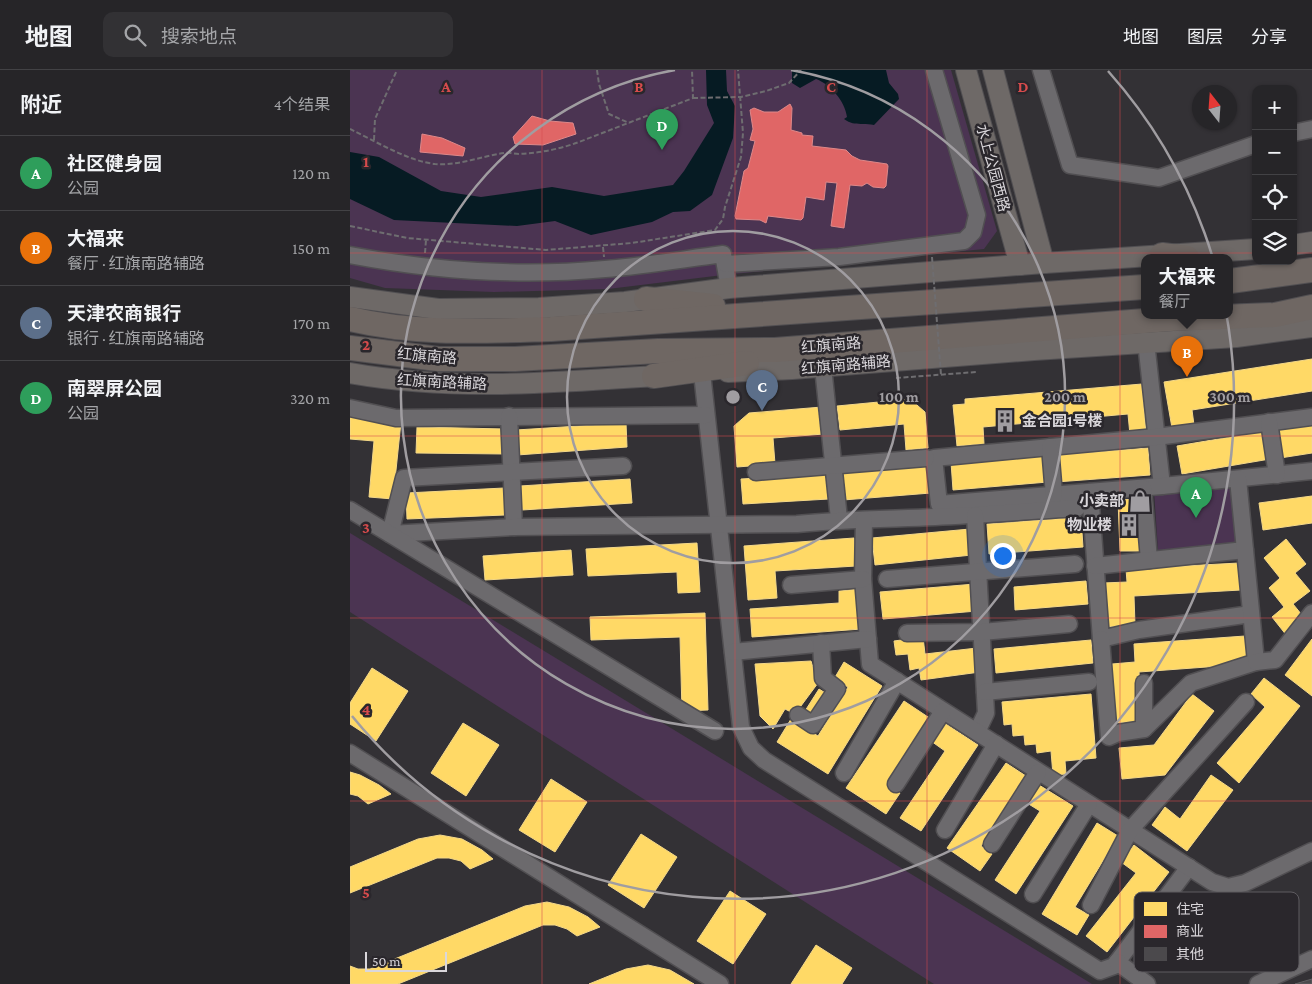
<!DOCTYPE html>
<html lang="zh">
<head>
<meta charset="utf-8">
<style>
	:root { --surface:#262528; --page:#323134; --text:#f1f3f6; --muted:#a4a5a8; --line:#424245; --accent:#a09da1 }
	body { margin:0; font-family:"Crimson Pro","Noto Sans SC",serif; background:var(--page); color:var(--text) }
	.controls { position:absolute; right:15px; top:15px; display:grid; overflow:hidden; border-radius:10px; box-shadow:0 1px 4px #0004 }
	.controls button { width:45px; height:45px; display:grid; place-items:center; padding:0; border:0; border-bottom:1px solid var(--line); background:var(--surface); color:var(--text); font:25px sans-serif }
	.compass { position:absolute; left:842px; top:15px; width:45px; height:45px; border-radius:50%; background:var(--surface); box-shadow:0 1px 4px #0004; rotate:343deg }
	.scale { position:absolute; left:15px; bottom:12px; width:82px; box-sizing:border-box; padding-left:5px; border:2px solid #dad7db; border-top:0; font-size:14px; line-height:18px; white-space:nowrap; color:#dad7db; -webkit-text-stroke:4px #2a272c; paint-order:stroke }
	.you { position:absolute; left:652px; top:485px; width:18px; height:18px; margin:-12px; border:4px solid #fff; border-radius:50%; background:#1a73e8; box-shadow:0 0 0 8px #1a73e833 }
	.badge { display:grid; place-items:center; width:32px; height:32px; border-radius:50%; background:var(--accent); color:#fff; font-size:16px; font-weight:700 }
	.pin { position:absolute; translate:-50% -41px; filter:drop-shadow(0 1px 2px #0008) }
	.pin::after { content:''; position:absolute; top:26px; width:18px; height:15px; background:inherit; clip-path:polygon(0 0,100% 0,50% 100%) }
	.popup { position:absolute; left:791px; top:184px; width:92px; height:65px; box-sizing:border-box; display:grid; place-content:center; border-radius:10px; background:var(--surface); filter:drop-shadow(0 1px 4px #0005); font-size:16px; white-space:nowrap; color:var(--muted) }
	.popup b { font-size:19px; color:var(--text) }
	.popup::after { content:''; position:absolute; left:50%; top:100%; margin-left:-10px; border:10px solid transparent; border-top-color:var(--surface) }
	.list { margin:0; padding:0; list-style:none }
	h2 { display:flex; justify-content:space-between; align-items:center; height:65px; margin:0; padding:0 20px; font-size:21px }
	h2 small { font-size:16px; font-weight:400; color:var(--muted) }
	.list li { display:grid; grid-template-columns:32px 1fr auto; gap:15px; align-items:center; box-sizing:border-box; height:75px; padding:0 20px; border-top:1px solid var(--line) }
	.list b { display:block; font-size:19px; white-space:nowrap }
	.list p { margin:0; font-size:16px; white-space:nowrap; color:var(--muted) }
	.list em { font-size:16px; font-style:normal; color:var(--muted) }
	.icon { flex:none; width:28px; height:28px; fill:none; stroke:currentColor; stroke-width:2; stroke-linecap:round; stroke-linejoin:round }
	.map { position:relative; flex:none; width:962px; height:914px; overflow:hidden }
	header { display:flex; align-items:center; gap:30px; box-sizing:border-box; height:70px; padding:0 25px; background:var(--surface); border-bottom:1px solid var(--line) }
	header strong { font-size:24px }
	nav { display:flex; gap:28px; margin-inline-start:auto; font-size:18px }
	.search { width:350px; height:45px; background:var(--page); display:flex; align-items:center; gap:12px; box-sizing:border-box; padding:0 18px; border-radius:10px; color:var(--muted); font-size:19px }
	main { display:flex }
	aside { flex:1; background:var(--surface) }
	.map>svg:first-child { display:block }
	.green { fill:#4b3452 }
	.water { fill:#061b23 }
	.homes { fill:#ffd966; stroke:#f4d889 }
	.shops { fill:#e06666; stroke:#de8889 }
	.building { fill:#4b494c; stroke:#616063 }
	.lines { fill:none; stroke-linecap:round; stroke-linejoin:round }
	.minor-casing { stroke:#514f52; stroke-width:19 }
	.major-casing { stroke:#514f52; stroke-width:22 }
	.highway-casing { stroke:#514f52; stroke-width:26 }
	.path { stroke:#6e6d70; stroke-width:2; stroke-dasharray:5 2.5; stroke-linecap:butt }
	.minor { stroke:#6c6a6d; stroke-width:16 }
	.major { stroke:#6e6967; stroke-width:20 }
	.highway { stroke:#6f6763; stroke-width:24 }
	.path-bridge { stroke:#6e6d70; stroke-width:2; stroke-dasharray:5 2.5; stroke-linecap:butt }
	.grid { fill:none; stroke:#d74b4c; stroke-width:1; stroke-opacity:0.55 }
	.ring { fill:none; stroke:#a09da1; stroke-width:2.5 }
	.labels { text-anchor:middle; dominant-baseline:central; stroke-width:5; stroke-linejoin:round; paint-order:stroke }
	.street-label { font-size:15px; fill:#dad7db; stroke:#2a272c }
	.poi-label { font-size:15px; font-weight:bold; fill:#dad7db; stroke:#2a272c; text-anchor:end }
	.key { fill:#2a272c; stroke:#5f5c61; stroke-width:1 }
	.key-label { font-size:14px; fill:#dad7db }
	.grid-label { font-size:16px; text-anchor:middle; font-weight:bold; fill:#d74b4c; stroke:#2a272c; stroke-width:5; stroke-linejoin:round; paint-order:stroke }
	.centre { fill:#a09da1; stroke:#2a272c; stroke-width:2.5 }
	.ring-label { font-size:15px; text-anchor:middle; font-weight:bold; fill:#a09da1; stroke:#2a272c; stroke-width:5; stroke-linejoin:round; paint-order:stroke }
</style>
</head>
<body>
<header>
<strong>地图</strong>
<div class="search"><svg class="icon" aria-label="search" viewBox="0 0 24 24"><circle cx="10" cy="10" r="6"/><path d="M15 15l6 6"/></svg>搜索地点</div>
<nav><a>地图</a><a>图层</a><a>分享</a></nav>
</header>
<main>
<aside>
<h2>附近<small>4个结果</small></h2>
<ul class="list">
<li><span class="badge" style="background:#2e9e5b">A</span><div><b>社区健身园</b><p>公园</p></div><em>120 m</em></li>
<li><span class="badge" style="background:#e8710a">B</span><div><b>大福来</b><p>餐厅 · 红旗南路辅路</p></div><em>150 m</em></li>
<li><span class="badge" style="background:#5c6f8a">C</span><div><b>天津农商银行</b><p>银行 · 红旗南路辅路</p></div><em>170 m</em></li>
<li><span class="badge" style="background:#2e9e5b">D</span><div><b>南翠屏公园</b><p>公园</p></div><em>320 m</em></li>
</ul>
</aside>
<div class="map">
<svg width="962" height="914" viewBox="0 0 962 914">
	<rect width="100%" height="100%" fill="#333135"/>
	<g class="green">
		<polygon points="0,0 601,0 647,161 634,179 373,205 258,219 144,222 35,218 0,208"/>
		<polygon points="884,415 888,475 808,480 804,421"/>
		<polygon points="0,463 742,914 584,914 0,542"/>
	</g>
	<g class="water">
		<polygon points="356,0 376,0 377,21 385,36 383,68 362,125 340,141 323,142 302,152 241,165 205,151 167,156 44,150 0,129 0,82 29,87 91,121 131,127 202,117 254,126 323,115 334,101 364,53 357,35"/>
		<path d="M442 0H536L539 13 548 24 549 29 524 55C512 52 505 57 494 49L497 47C495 31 480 14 466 9L450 18 442 13Z"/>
	</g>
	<g class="homes">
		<polygon points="962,289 962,321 842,340 844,355 822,358 814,312"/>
		<polygon points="792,314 796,363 780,365 778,344 633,357 634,374 607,376 603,335 615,334 615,329"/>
		<polygon points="560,329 575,342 578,378 556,380 554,354 490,360 487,336"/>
		<polygon points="472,337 474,364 423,368 425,394 387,397 384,356 399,343"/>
		<polygon points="0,347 51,352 43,429 19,427 24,371 0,369"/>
		<polygon points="276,353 277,377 167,385 166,360"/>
		<polygon points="962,355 962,383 930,388 926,360"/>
		<polygon points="67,357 155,359 154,384 66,383"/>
		<polygon points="915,361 920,389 832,404 827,376"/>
		<polygon points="798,378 800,405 706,412 704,385"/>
		<polygon points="696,384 698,412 603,420 601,392"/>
		<polygon points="579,396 581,423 493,430 491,402"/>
		<polygon points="478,404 479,429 393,434 391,409"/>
		<polygon points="280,409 282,433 172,440 170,416"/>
		<polygon points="154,418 155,445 57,449 56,423"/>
		<polygon points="962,426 962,453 913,460 909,433"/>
		<polygon points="788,429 790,481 770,481 768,430"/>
		<polygon points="731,447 733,477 639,484 637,454"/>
		<polygon points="620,459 622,485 525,495 522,468"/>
		<polygon points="504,468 506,496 425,501 427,528 398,530 394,476"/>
		<polygon points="936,469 956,494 945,503 960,521 943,534 956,550 937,566 922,547 934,537 919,518 930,508 914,488"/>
		<polygon points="347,473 350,522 328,523 327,502 238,506 236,479"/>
		<polygon points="221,480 223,505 135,510 133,486"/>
		<polygon points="889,493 891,520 784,526 785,555 756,557 753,513 777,512 776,499"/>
		<polygon points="736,511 738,534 665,540 664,517"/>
		<polygon points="625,514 627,541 533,549 530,522"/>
		<polygon points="509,519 512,559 402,567 400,539 489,533 489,521"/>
		<polygon points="355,543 358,640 332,641 330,567 241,570 240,547"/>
		<polygon points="895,566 897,594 789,602 792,651 766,653 762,594 785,592 784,574"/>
		<polygon points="573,567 575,584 627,578 630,602 571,610 569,598 560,600 558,584 546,585 544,571"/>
		<polygon points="962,569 962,626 935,605"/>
		<polygon points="741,570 743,593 646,603 644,579"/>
		<polygon points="461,591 468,613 445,644 435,639 423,659 410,646 405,594"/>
		<polygon points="494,592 532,616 478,704 427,672 441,649 468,666 498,617 484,609"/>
		<polygon points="22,598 58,621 26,671 0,654 0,633"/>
		<polygon points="914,608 950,636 889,713 867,693 915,637 901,624"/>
		<polygon points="469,619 477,624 463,646 455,641"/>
		<polygon points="741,624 746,688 715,691 716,704 703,705 701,681 687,683 686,674 675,675 674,665 663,666 662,654 654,655 652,632"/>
		<polygon points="842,624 864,641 815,705 772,709 769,678 804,675"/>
		<polygon points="554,631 581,649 538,715 550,723 536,744 496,718"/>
		<polygon points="593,652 628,675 571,761 550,748 595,681 581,671"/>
		<polygon points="113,653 149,675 116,726 81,703"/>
		<polygon points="656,693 679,708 631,776 642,784 630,801 597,778"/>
		<polygon points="0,702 10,705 29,715 41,724 18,734 8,726 0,724"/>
		<polygon points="861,705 883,720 837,781 802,755 815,737 830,749"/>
		<polygon points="201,709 237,732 205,782 169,760"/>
		<polygon points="689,715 723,736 666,824 645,810 690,741 677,733"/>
		<polygon points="747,753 768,766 725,837 739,845 727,865 692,844"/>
		<polygon points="291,764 327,787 294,838 258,815"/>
		<polygon points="90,765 112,769 132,780 143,789 120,799 111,791 99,788 87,788 0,823 0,797 68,769"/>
		<polygon points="784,775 819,802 757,882 736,866 786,803 771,792"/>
		<polygon points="380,821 416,844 383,894 347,871"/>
		<polygon points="197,832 219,837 238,847 250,857 227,866 217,859 205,855 193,855 48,914 0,914 0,896 8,899 20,899 175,836"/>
		<polygon points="466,875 502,898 492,914 441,914"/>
		<polygon points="298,895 320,900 344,914 239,914 276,899"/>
	</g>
	<g class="shops">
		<polygon points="440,34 442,38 441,60 452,63 452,65 463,66 462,76 496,80 502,86 510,90 537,94 538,96 536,116 534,118 523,117 517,113 512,116 500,115 494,158 481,156 487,113 476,112 474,130 456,127 453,148 451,150 418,146 416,153 410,150 386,149 385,146 394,101 398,98 405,71 400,70 403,59 400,40 404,38 414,42 428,42"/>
		<polygon points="182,46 200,51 223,53 226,64 193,75 165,74 163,67"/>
		<polygon points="72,64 92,68 115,78 113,86 70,82"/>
	</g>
	<polygon class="building" points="962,909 962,914 945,914"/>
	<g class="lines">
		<defs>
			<g id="minor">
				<polyline points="691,0 720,95 809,108 906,74"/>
				<polyline points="943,63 962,59"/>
				<path d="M0 185C84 201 170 207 255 199 294 196 334 189 373 184L379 218"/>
				<polyline points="376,194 489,187 614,171 623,162 627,145 584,0"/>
				<polyline points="796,272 812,416"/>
				<polyline points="473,297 489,449"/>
				<polyline points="352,303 391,657 401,678 414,690 750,901 764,896 839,797"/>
				<polyline points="0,338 46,348 356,345"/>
				<polyline points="159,346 164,457"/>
				<polyline points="962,347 806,367 584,388 589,434 812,416 962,401"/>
				<polyline points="919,352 927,405"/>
				<polyline points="700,377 704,425"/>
				<path d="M273 396 54 408 40 464 164 457 447 454C493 449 539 449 585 447 632 445 680 441 727 438"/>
				<polyline points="406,402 576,388"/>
				<polyline points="793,418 799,490"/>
				<polyline points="740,422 751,569 789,560 901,544"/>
				<polyline points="0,440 365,661"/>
				<polyline points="625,445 636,643 627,662"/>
				<polyline points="514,450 513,509 520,594 862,812 878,817 895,813 962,781"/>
				<polyline points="745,496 895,480"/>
				<polyline points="537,509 725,494"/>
				<polyline points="441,515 513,509"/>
				<polyline points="557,563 632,562 719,554"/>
				<polyline points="751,569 759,667 768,663 794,659 841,613 906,592 888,409"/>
				<polyline points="383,582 518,569"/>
				<polyline points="906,592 925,590 962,543"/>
				<polyline points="794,613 794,659"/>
				<polyline points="635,622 739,612"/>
				<polyline points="448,645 463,655 487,619 473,608 471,573"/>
				<polyline points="0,683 370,914"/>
				<polyline points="494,703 547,611"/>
				<polyline points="546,714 593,641"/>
				<polyline points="595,760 646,674"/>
				<polyline points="642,774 688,702"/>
				<polyline points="683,824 739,734"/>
				<polyline points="741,835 780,760 896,632"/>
				<polyline points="767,892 797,914"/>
				<polyline points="908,914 962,889"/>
			</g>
			<g id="major">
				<polyline points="616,0 670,195"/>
				<polyline points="643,0 694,193"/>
				<polyline points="943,175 962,172"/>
				<polyline points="0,227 88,239 189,238 275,232 379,218 694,193 906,179"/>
				<polyline points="378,302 442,299 684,280 886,267 962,257"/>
				<path d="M0 303C106 322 213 312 320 305"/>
			</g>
			<g id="highway">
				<polyline points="812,185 837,188"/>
				<polyline points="880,211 962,200"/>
				<polyline points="296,229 363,236"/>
				<path d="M0 249C65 265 134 261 201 259L794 217"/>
				<polyline points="0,278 88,289 165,289 308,281 425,280 820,249 925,245 962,237"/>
				<polyline points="304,306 397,293"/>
			</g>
		</defs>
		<use href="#minor" class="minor-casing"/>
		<use href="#major" class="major-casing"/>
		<use href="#highway" class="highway-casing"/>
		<g class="path">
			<polyline points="247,0 249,14 259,44 279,53"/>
			<polyline points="343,28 391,27 416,21 439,13 451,0"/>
			<path d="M0 59C25 71 58 91 85 94 108 96 132 86 154 83 159 82 164 84 169 84 190 83 210 79 229 72L343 28 342 0"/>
			<polyline points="24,70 25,49 47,0"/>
			<polyline points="0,156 57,168 196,180 282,173 365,160 373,149 375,137 391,87 393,63 388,0"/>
			<polyline points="253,177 254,187"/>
			<polyline points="75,183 76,170"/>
			<polyline points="546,308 626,302"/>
		</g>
		<use href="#minor" class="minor"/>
		<use href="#major" class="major"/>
		<use href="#highway" class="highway"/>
		<polyline class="path-bridge" points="582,187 591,305"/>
	</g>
	<path class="grid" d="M192 0V914M385 0V914M577 0V914M770 0V914M0 183H906M943 183H962M0 366H962M0 548H962M0 731H962"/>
	<g class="ring">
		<circle cx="383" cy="327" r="166"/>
		<path d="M441 0A332 332 0 1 1 325 0"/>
		<path d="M758 1A497 497 0 1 1 2 646"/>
	</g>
	<defs>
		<symbol id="building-bare" viewBox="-9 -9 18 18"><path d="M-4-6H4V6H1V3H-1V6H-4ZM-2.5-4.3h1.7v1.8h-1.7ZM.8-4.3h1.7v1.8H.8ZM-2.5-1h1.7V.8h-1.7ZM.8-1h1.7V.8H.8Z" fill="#a09da1" stroke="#2a272c" stroke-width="2.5" paint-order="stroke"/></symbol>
		<symbol id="shop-bare" viewBox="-9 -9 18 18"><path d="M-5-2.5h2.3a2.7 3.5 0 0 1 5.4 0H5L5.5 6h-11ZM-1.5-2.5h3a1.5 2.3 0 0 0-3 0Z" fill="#a09da1" stroke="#2a272c" stroke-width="2.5" paint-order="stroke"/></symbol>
	</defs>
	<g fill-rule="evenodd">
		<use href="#building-bare" x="639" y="335" width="32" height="32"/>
		<use href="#shop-bare" x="774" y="415" width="32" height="32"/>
		<use href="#building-bare" x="763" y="439" width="32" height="32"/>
	</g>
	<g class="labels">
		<g class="street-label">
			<text transform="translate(643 98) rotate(75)">水上公园西路</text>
			<text transform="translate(481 275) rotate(-5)">红旗南路</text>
			<text transform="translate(77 286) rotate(5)">红旗南路</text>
			<text transform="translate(496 295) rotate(-5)">红旗南路辅路</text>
			<text transform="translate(92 312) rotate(3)">红旗南路辅路</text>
		</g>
		<g class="poi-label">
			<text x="672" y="351" text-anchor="start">金合园1号楼</text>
			<text x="774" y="431">小卖部</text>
			<text x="762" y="455">物业楼</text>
		</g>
	</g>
	<rect x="784" y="822" width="165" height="80" rx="8" class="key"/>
	<rect x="794" y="832" width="23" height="14" fill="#ffd966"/>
	<rect x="794" y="855" width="23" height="13" fill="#e06666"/>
	<rect x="794" y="877" width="23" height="14" fill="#4b494c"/>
	<g class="key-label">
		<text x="826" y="844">住宅</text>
		<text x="826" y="866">商业</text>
		<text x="826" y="889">其他</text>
	</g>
	<g class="grid-label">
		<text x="96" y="22">A</text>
		<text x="289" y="22">B</text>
		<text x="481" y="22">C</text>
		<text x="673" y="22">D</text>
		<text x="16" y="97">1</text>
		<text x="16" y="280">2</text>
		<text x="16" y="463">3</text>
		<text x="16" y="645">4</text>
		<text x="16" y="828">5</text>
	</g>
	<circle cx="383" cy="327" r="8" class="centre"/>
	<g class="ring-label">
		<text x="549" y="332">100 m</text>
		<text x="715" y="332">200 m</text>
		<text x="880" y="332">300 m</text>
	</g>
</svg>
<div class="controls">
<button>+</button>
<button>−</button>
<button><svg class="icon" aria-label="locate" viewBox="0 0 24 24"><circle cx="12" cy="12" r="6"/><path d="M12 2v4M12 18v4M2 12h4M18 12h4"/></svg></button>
<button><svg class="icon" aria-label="layers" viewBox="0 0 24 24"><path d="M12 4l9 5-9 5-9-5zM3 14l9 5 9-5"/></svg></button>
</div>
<svg class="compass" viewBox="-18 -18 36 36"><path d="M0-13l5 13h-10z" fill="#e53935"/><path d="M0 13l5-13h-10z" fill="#a4a5a8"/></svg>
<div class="scale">50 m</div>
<div class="you"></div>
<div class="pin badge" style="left:846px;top:448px;background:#2e9e5b">A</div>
<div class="pin badge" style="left:837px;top:307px;background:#e8710a">B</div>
<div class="popup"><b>大福来</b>餐厅</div>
<div class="pin badge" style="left:412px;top:341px;background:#5c6f8a">C</div>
<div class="pin badge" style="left:312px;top:80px;background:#2e9e5b">D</div>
</div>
</main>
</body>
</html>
